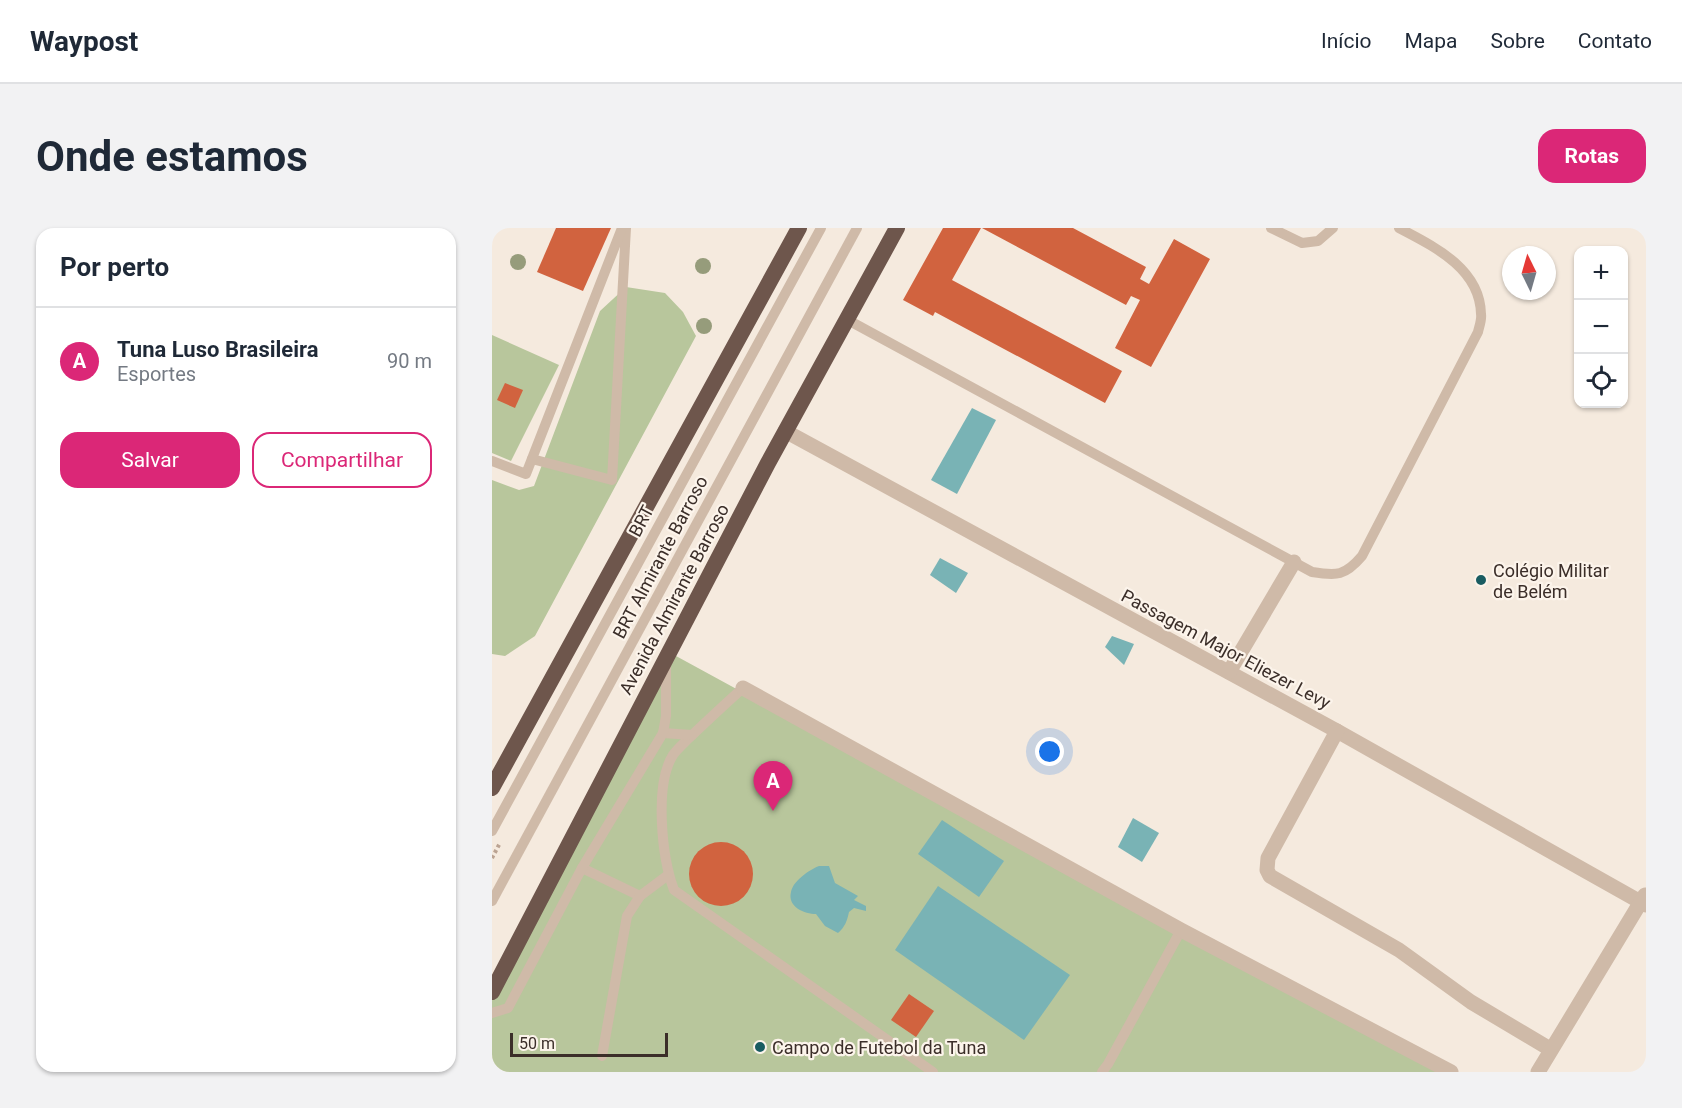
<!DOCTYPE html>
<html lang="pt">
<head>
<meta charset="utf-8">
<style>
	:root { --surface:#fff; --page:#f2f2f3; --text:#1f2937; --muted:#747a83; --line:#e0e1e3; --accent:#db2777 }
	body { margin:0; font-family:Roboto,sans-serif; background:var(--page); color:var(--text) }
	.controls { position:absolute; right:18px; top:18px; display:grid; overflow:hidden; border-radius:12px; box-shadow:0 2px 4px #0004 }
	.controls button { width:54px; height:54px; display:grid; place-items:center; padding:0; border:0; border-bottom:2px solid var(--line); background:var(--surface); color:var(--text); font:30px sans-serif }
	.compass { position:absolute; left:1010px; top:18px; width:54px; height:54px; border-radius:50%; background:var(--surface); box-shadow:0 2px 4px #0004; rotate:355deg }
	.scale { position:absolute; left:18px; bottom:15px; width:158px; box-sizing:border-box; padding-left:6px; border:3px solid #3b2e29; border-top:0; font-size:16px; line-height:21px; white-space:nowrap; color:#3b2e29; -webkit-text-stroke:4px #fcf4eb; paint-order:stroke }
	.you { position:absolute; left:558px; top:524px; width:21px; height:21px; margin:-15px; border:4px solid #fff; border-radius:50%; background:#1a73e8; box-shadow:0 0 0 9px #1a73e833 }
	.badge { display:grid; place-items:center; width:39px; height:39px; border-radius:50%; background:var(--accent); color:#fff; font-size:20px; font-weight:700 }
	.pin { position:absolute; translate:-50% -50px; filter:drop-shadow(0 2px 3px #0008) }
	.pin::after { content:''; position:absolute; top:32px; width:21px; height:18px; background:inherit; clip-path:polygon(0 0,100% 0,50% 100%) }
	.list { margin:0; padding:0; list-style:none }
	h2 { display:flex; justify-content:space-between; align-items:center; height:78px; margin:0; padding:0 24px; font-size:26px }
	h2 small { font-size:20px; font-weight:400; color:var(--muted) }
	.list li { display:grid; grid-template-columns:39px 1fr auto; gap:18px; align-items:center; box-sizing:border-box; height:108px; padding:0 24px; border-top:2px solid var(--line) }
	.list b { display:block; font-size:22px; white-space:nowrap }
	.list p { margin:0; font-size:20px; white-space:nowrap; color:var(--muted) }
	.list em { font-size:20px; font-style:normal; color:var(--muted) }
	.actions { display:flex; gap:12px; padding:18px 24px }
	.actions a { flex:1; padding:14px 0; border:2px solid var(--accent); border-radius:18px; text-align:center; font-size:21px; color:var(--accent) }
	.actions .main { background:var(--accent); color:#fff }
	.icon { flex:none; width:33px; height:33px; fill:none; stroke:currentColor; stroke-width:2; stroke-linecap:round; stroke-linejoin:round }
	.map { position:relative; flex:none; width:1154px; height:844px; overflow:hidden; border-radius:18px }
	header { display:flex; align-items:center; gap:36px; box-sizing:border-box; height:84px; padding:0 30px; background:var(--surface); border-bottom:2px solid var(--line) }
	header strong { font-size:28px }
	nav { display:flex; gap:33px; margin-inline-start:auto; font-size:21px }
	.intro { display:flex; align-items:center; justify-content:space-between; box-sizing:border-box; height:144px; padding:0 36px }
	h1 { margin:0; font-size:42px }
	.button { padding:15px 27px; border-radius:18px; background:var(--accent); color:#fff; font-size:21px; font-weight:700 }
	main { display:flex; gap:36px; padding:0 36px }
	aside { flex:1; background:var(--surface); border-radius:18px; box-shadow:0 2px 4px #0004 }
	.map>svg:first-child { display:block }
	.green { fill:#b8c69c }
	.water { fill:#79b3b5 }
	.building { fill:#d1633f }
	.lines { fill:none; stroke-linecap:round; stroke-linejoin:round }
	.path { stroke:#bba392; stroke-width:4; stroke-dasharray:3 3; stroke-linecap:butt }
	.service { stroke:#cfbaa8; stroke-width:10 }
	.minor { stroke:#cfbaa8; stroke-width:15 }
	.trunk { stroke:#6e564c; stroke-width:16 }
	.tree { fill:#969c7b }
	.poi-dot { fill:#195c61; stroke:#fcf4eb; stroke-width:2 }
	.labels { text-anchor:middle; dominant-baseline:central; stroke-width:4.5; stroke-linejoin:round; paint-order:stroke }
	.street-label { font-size:18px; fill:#3b2e29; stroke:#fcf4eb }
	.poi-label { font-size:18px; fill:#3b2e29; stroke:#fcf4eb; text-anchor:start }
</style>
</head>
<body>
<header>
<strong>Waypost</strong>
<nav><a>Início</a><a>Mapa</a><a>Sobre</a><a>Contato</a></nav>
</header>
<div class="intro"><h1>Onde estamos</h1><a class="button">Rotas</a></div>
<main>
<aside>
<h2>Por perto<small></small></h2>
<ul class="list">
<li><span class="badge">A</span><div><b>Tuna Luso Brasileira</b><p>Esportes</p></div><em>90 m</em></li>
</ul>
<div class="actions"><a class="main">Salvar</a><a>Compartilhar</a></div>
</aside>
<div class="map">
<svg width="1154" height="844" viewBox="0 0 1154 844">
	<rect width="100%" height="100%" fill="#f5eade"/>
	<g class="green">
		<polygon points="134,59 173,65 191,84 204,108 43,408 13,428 0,426 0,252 27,262 42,258 108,83"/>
		<polygon points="0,107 67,137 19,233 0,225"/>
		<polygon points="184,428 250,464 959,844 0,844 0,762"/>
	</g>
	<g class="water">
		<polygon points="480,180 504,192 465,266 439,252"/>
		<polygon points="448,330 476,345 464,365 438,347"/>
		<polygon points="620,408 642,416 632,437 613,419"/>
		<polygon points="641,590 667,605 650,634 626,619"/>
		<polygon points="450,592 512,633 487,669 426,626"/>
		<path d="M327 638H337L343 655 366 668 362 672 374 678V683L362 680 357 684C355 693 353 699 346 705L333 698 324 686C313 686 295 679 299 664 301 653 317 642 327 638Z"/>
		<polygon points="446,658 578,747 532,812 403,722"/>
	</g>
	<g class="building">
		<polygon points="64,0 119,0 91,63 45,44"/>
		<polygon points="451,0 489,0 460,52 630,143 613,175 443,84 441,88 411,72"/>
		<polygon points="490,0 581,0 654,39 648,51 657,56 682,11 718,31 659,139 623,120 648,72 639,68 634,77"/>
		<polygon points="13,155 31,162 23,180 5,172"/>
		<circle cx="229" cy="646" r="32"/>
		<polygon points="417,766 442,783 424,809 399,792"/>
	</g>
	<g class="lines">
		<polyline class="path" points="0,630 8,615"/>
		<g class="service">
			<polyline points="779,0 810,15 826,13 841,0"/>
			<path d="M354 91 820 344C845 348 853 348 870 328L986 104C987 99 990 92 989 86 988 40 941 18 907 0"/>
			<polyline points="40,231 120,252 134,0"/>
			<polyline points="0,233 34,246 130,0"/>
			<path d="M251 460C233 476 215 493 197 510 192 515 185 521 181 527 162 557 170 630 182 662L441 844"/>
			<polyline points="171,505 200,507"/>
			<polyline points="0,603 329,0"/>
			<polyline points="90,640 148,668"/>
			<polyline points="0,673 365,0"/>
			<polyline points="0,785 16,780 90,640 171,505 174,488 174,435"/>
			<polyline points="110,828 135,688 148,668 176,647"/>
			<polyline points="610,844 616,836 689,702"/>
		</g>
		<g class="minor">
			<polyline points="293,203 845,503 1154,677"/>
			<polyline points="737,444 802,334"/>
			<polyline points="251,460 689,702 959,844"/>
			<polyline points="845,503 776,630 775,642 778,648 907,722 979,774 1058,821"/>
			<polyline points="1046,844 1153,667"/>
		</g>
		<g class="trunk">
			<polyline points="0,560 307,0"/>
			<polyline points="0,764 276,235 405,0"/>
		</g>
	</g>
	<g class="tree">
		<circle cx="26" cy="34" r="8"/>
		<circle cx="211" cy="38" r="8"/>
		<circle cx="212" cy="98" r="8"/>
	</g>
	<g class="poi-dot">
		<circle cx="989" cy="352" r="6"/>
		<circle cx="268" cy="819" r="6"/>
	</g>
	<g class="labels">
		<g class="street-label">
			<text transform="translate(149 293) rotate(-62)">BRT</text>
			<text transform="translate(168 329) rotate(-62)">BRT Almirante Barroso</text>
			<text transform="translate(182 371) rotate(-62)">Avenida Almirante Barroso</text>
			<text transform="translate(734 421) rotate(28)">Passagem Major Eliezer Levy</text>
		</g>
		<g class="poi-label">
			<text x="1001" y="342">Colégio Militar<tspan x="1001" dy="21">de Belém</tspan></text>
			<text x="280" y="819">Campo de Futebol da Tuna</text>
		</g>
	</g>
</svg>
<div class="controls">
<button>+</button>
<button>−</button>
<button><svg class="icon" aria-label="locate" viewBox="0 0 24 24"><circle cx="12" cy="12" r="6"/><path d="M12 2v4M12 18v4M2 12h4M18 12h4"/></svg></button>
</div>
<svg class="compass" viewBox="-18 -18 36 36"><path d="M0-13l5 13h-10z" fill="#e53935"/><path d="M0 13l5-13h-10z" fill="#747a83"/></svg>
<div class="scale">50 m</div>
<div class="you"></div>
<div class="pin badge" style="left:281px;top:583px">A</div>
</div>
</main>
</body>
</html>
